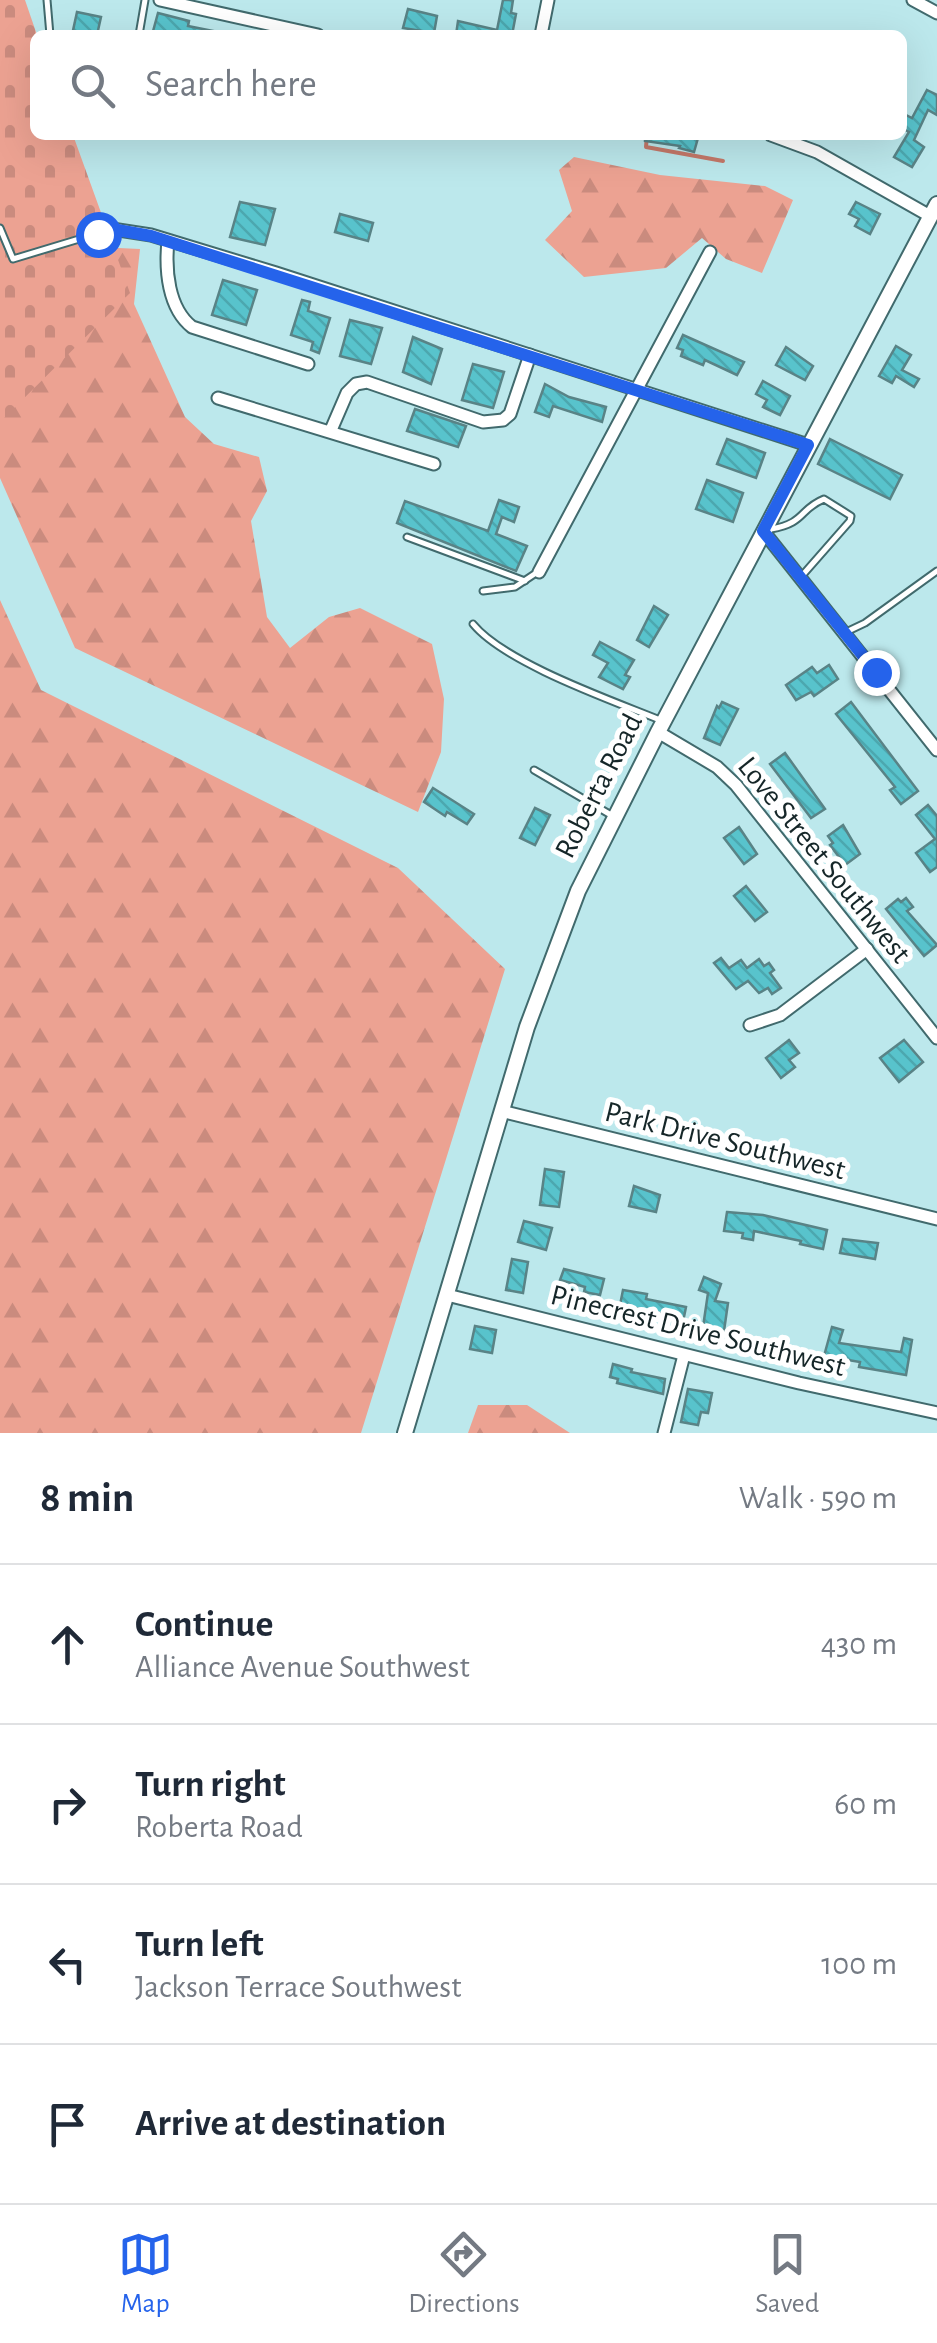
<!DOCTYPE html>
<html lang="en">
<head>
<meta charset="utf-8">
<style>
	:root { --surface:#fff; --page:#f6f6f7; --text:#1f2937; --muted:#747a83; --line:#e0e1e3; --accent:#2563eb }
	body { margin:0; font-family:"Alegreya Sans",sans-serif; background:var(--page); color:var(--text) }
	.stop { position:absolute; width:30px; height:30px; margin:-22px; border:8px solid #2563eb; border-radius:50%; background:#fff }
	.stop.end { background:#2563eb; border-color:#fff; box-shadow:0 2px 10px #0008 }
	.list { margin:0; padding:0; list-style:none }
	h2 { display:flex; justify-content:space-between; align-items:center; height:130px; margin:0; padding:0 40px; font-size:42px }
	h2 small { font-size:32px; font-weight:400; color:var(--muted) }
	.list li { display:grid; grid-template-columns:65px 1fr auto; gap:30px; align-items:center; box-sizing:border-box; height:160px; padding:0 40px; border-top:2px solid var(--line) }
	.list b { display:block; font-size:38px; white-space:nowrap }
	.list p { margin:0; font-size:32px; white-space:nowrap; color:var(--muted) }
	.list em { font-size:32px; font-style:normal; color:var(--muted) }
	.icon { flex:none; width:55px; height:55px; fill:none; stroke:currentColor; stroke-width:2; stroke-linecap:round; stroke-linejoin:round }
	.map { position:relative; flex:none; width:937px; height:1433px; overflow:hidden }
	.search { position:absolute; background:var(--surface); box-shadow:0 10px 40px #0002; left:30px; right:30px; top:30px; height:110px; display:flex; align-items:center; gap:25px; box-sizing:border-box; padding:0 35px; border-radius:15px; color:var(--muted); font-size:38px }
	.sheet { height:770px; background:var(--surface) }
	nav { display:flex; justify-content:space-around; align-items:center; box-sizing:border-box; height:140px; border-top:2px solid var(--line); background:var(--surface); font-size:28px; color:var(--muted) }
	nav a { display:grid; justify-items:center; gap:5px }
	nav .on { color:var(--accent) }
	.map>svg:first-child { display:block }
	.forest { fill:url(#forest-firs) }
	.cemetery { fill:url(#cemetery-stones) }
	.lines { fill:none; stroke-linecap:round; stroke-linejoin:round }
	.stream { stroke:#c47869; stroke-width:4 }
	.building { fill:url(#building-back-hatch); stroke:#598386; stroke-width:2.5 }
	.service-casing { stroke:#416a6d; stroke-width:9 }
	.minor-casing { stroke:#416a6d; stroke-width:15 }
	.tertiary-casing { stroke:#416a6d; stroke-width:18 }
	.service { stroke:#fff; stroke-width:5 }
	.minor { stroke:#fff; stroke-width:11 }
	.tertiary { stroke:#fff; stroke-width:14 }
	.route { stroke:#2563eb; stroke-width:12 }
	.labels { text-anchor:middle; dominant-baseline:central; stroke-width:10; stroke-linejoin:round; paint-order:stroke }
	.street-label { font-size:30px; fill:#152628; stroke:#fff }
</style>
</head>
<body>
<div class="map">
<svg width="937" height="1433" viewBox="0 0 937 1433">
	<defs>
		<pattern id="forest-firs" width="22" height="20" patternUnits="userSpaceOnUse" patternTransform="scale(2.5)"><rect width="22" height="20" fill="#eca292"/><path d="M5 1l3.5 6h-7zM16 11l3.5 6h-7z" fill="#ca8b7e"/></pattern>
		<pattern id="cemetery-stones" width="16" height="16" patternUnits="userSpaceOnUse" patternTransform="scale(2.5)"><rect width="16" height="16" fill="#eca292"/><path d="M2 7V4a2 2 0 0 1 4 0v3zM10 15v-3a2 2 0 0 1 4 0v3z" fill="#ca8b7e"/></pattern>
		<pattern id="building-back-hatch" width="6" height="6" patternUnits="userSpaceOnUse" patternTransform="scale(2.5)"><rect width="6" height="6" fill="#58c3cc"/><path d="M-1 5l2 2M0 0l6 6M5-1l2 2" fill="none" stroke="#4ca7af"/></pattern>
	</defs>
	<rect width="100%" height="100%" fill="#bce8ec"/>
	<g class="forest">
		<polygon points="574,157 660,175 765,186 793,200 762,273 726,259 702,238 666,268 584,277 545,240 572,211 559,170"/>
		<polygon points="97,247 140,249 134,304 185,417 214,444 259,457 267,491 251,521 267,617 290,648 329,617 360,608 432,644 444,699 441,752 418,812 75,648 0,478 0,338"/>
		<polygon points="0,600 41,690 398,868 505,969 361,1433 0,1433"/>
		<polygon points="478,1405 527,1405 570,1433 468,1433"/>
	</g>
	<polygon class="cemetery" points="0,0 25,0 37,35 35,135 73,135 130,293 0,422"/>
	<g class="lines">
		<polyline class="stream" points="647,135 646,147 723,161"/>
	</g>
	<g class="building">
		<polygon points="503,0 513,0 511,13 516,14 512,35 456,35 458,21 497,30"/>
		<polygon points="408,9 437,16 434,33 403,28"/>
		<polygon points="77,12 101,17 97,35 72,35"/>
		<polygon points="158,13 189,21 188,26 213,31 212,35 152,35"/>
		<polygon points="927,90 937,95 937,115 928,110 914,140 924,147 912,167 894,157 909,132 902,128 902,113 912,118"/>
		<polygon points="645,135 684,135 698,138 694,152 679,148 680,146 645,141"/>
		<polygon points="240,202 275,209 265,245 230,237"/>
		<polygon points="856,202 880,214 870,234 855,226 859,219 849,214"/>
		<polygon points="340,214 373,223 368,241 335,232"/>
		<polygon points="223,280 257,290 246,325 212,315"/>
		<polygon points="302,300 310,302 308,311 330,318 319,353 311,350 313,342 291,335"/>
		<polygon points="350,320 382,328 371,364 340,356"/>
		<polygon points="683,335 744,362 737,375 705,360 703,365 681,356 683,350 677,348"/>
		<polygon points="413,337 442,349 431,384 403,372"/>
		<polygon points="896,346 911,355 902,370 919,379 914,387 896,376 892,383 879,376"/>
		<polygon points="786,347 813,366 805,380 776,365"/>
		<polygon points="473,364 504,372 493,408 462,400"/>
		<polygon points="763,381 790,396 780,415 763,407 767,400 756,394"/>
		<polygon points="545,384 569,397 606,407 602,422 553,406 549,417 535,412"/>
		<polygon points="415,409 466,426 458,447 407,431"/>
		<polygon points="727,439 765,453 756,478 717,464"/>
		<polygon points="830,439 902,475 890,499 818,464"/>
		<polygon points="707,480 743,493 733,522 696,509"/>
		<polygon points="499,500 519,507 514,522 502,517 496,534 527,546 516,571 397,523 405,501 488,531"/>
		<polygon points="654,606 668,615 649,647 637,640"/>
		<polygon points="600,642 634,660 625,675 630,677 623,689 599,677 608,663 593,655"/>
		<polygon points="829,665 838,679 814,696 811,692 796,700 786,685 812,667 817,673"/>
		<polygon points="722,702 738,709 720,745 704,738 717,706 719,708"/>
		<polygon points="851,702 918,791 901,804 890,790 895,787 836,714"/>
		<polygon points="785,753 825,809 811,818 770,764"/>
		<polygon points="433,788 474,814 467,824 447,812 445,816 424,802"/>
		<polygon points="928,805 937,816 937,867 930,872 916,853 935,839 916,815"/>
		<polygon points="535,808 550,815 535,845 520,838"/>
		<polygon points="843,825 860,854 845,865 830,845 833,843 828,836"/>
		<polygon points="739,827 757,854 744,864 724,838"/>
		<polygon points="746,886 767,912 755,921 734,896"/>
		<polygon points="906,898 913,907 907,911 937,945 924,956 886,909 898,899 901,902"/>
		<polygon points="721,958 729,968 741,960 747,968 759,959 764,966 769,963 774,970 770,973 781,988 772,994 768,988 759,993 748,981 736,989 714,963"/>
		<polygon points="789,1040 799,1053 789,1060 795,1067 781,1078 766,1058"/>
		<polygon points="904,1040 923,1062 899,1082 880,1058"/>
		<polygon points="545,1169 564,1172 559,1207 540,1205"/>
		<polygon points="634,1186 660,1195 656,1212 629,1206"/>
		<polygon points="727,1212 763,1215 827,1230 823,1249 800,1244 801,1241 754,1231 753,1240 742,1238 743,1233 724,1231"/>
		<polygon points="524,1221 552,1228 546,1250 518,1242"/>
		<polygon points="843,1239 878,1243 875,1259 840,1253"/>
		<polygon points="512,1259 528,1262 523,1293 506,1290"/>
		<polygon points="564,1269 604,1279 600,1295 584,1292 585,1287 560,1280"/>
		<polygon points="704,1277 721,1284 715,1301 728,1303 724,1331 703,1327 708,1293 699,1290"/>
		<polygon points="623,1290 647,1294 646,1299 686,1307 683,1322 659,1317 660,1313 620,1305"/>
		<polygon points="475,1326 496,1330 492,1353 470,1349"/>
		<polygon points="832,1327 843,1330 839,1343 901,1352 904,1338 912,1340 906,1375 859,1367 860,1362 824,1356"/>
		<polygon points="613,1364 632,1369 631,1372 665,1379 663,1394 617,1383 618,1379 610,1377"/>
		<polygon points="688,1389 712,1393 708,1413 701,1412 698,1425 681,1422"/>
	</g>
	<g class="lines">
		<defs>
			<g id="service">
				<polyline points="47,0 50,35"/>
				<polyline points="139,35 145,0"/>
				<polyline points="0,228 13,259 109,230"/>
				<path d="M771 529C806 523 799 509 824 499L851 516 850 521 800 578"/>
				<polyline points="407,537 525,581"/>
				<polyline points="483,591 515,587 536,573"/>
				<path d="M473 624C505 663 611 700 660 720"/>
				<polyline points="844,633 865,623 937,571"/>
				<polyline points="534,770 611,815"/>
			</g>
			<g id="minor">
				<polyline points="160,0 318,35"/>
				<polyline points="913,0 937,13"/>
				<polyline points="541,35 548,0"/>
				<polyline points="771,135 817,152 930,216"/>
				<polyline points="112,229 151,235 276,273 808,445"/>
				<path d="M168 241C165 270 168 308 192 327L308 364"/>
				<polyline points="218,398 434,464"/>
				<polyline points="331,430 347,393 356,384 367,382 483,422 503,420 510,414 530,355"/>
				<polyline points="763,531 937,750"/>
				<polyline points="539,572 710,252"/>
				<polyline points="658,732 717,767 736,785 937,1038"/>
				<polyline points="750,1025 780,1015 867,949"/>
				<polyline points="501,1111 937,1219"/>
				<polyline points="447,1295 799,1383 937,1413"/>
				<polyline points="664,1433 684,1355"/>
			</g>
			<polyline id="tertiary" points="405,1433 527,1027 578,891 658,732 937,204"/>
		</defs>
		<use href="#service" class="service-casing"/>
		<use href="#minor" class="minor-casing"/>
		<use href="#tertiary" class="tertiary-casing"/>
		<use href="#service" class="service"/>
		<use href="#minor" class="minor"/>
		<use href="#tertiary" class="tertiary"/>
	</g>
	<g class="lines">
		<polyline class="route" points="98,234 112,229 151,236 808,445 763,531 876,672"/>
	</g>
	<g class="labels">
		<g class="street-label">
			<text transform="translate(599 786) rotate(-63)">Roberta Road</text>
			<text transform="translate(824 860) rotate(51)">Love Street Southwest</text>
			<text transform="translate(725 1141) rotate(14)">Park Drive Southwest</text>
			<text transform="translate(698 1331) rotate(14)">Pinecrest Drive Southwest</text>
		</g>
	</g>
</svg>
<div class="stop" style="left:98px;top:234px"></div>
<div class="stop end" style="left:876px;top:672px"></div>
<div class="search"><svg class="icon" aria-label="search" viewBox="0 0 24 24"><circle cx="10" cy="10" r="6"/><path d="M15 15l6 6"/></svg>Search here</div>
</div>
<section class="sheet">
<h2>8 min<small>Walk · 590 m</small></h2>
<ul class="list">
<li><svg class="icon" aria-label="ahead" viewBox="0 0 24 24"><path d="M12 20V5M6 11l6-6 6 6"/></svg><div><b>Continue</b><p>Alliance Avenue Southwest</p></div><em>430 m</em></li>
<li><svg class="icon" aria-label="right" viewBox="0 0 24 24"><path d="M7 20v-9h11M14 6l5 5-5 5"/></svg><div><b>Turn right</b><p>Roberta Road</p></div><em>60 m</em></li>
<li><svg class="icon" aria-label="left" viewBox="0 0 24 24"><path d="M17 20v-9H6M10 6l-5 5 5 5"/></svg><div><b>Turn left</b><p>Jackson Terrace Southwest</p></div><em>100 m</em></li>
<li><svg class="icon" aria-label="arrive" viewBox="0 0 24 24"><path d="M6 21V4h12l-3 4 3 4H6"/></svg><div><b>Arrive at destination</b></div></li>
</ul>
</section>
<nav>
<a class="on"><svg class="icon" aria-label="map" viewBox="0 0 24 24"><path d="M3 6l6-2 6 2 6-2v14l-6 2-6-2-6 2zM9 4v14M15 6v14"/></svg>Map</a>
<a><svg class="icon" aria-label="directions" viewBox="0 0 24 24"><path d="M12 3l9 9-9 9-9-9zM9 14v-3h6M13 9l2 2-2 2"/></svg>Directions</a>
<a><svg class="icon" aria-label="saved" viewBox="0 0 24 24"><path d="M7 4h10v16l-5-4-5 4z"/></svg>Saved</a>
</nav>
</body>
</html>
